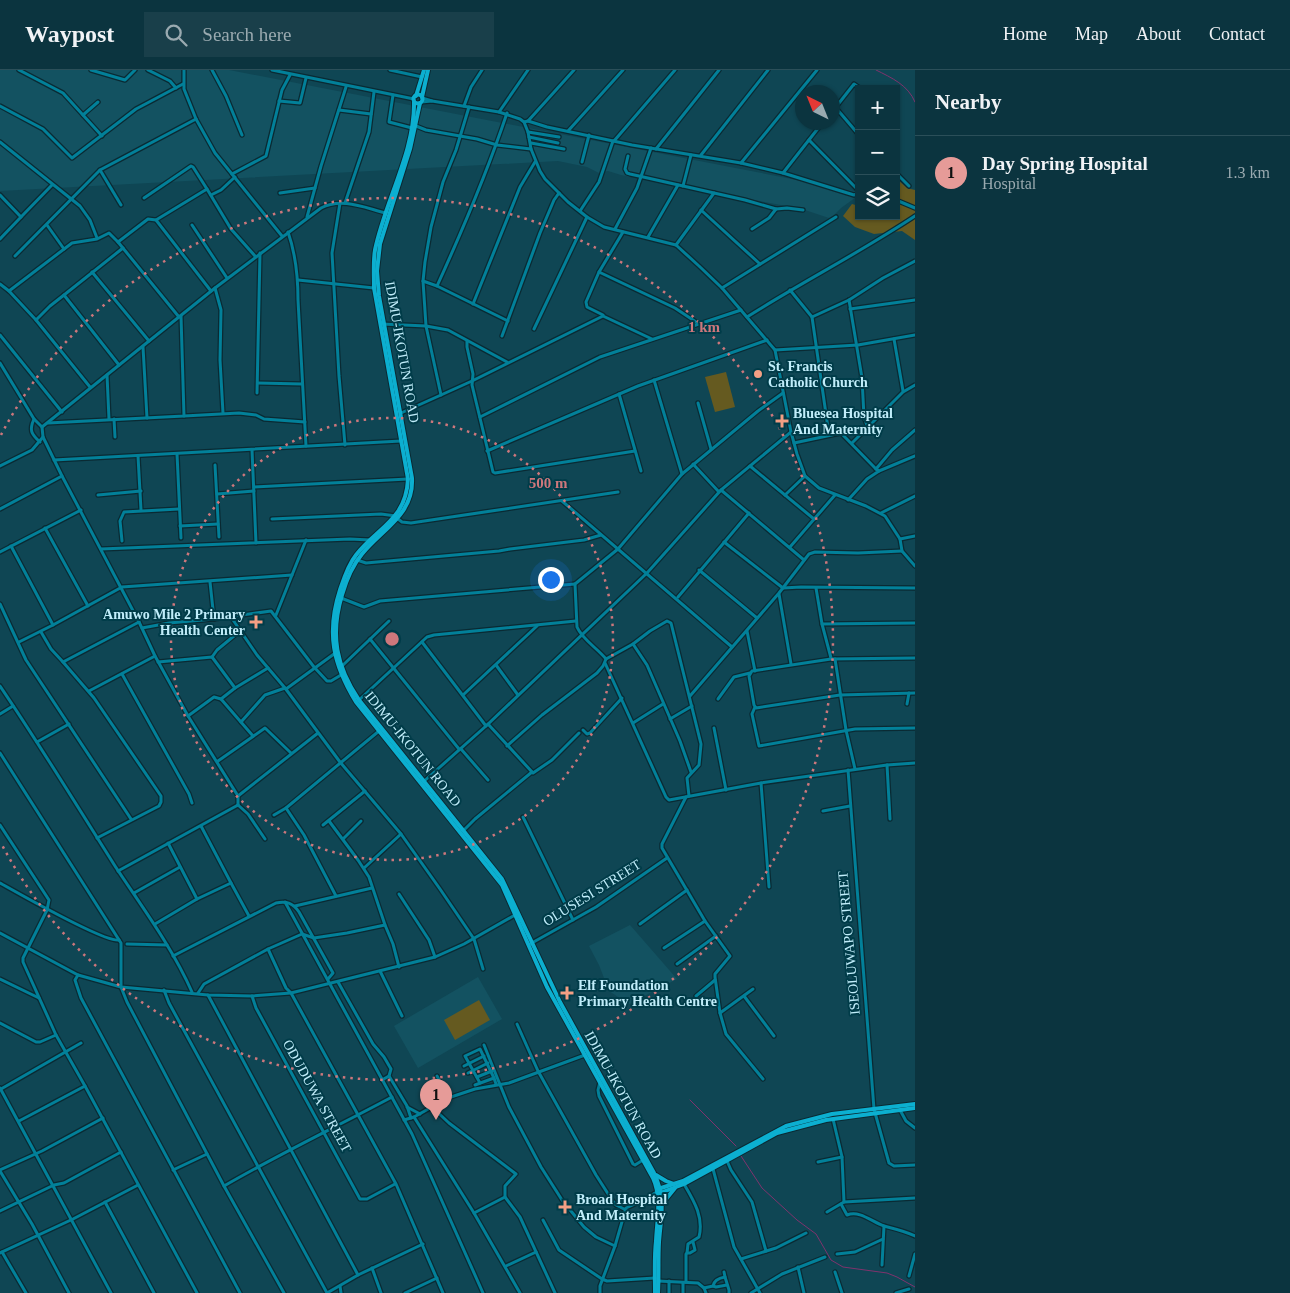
<!DOCTYPE html>
<html lang="en">
<head>
<meta charset="utf-8">
<style>
	:root { --surface:#0b343f; --page:#193f4a; --text:#f1f3f6; --muted:#9aaab0; --line:#2b4f59; --accent:#e69b98 }
	body { margin:0; font-family:Georgia,serif; background:var(--page); color:var(--text) }
	.controls { position:absolute; right:15px; top:15px; display:grid; overflow:hidden; border-radius:0px; box-shadow:0 1px 4px #0004 }
	.controls button { width:45px; height:45px; display:grid; place-items:center; padding:0; border:0; border-bottom:1px solid var(--line); background:var(--surface); color:var(--text); font:25px sans-serif }
	.compass { position:absolute; left:795px; top:15px; width:45px; height:45px; border-radius:50%; background:var(--surface); box-shadow:0 1px 4px #0004; rotate:317deg }
	.you { position:absolute; left:550px; top:509px; width:18px; height:18px; margin:-12px; border:4px solid #fff; border-radius:50%; background:#1a73e8; box-shadow:0 0 0 8px #1a73e833 }
	.badge { display:grid; place-items:center; width:32px; height:32px; border-radius:50%; background:var(--accent); color:#111; font-size:16px; font-weight:700 }
	.pin { position:absolute; translate:-50% -41px; filter:drop-shadow(0 1px 2px #0008) }
	.pin::after { content:''; position:absolute; top:26px; width:18px; height:15px; background:inherit; clip-path:polygon(0 0,100% 0,50% 100%) }
	.list { margin:0; padding:0; list-style:none }
	h2 { display:flex; justify-content:space-between; align-items:center; height:65px; margin:0; padding:0 20px; font-size:21px }
	h2 small { font-size:16px; font-weight:400; color:var(--muted) }
	.list li { display:grid; grid-template-columns:32px 1fr auto; gap:15px; align-items:center; box-sizing:border-box; height:75px; padding:0 20px; border-top:1px solid var(--line) }
	.list b { display:block; font-size:19px; white-space:nowrap }
	.list p { margin:0; font-size:16px; white-space:nowrap; color:var(--muted) }
	.list em { font-size:16px; font-style:normal; color:var(--muted) }
	.icon { flex:none; width:28px; height:28px; fill:none; stroke:currentColor; stroke-width:2; stroke-linecap:round; stroke-linejoin:round }
	.map { position:relative; flex:none; width:915px; height:1223px; overflow:hidden }
	header { display:flex; align-items:center; gap:30px; box-sizing:border-box; height:70px; padding:0 25px; background:var(--surface); border-bottom:1px solid var(--line) }
	header strong { font-size:24px }
	nav { display:flex; gap:28px; margin-inline-start:auto; font-size:18px }
	.search { width:350px; height:45px; background:var(--page); display:flex; align-items:center; gap:12px; box-sizing:border-box; padding:0 18px; border-radius:0px; color:var(--muted); font-size:19px }
	main { display:flex }
	aside { flex:1; background:var(--surface) }
	.map>svg:first-child { display:block }
	.built { fill:#135261 }
	.green { fill:#655a20 }
	.lines { fill:none; stroke-linecap:round; stroke-linejoin:round }
	.stream { stroke:#7f336d; stroke-width:1 }
	.minor-casing { stroke:#0a2a33; stroke-width:5.5 }
	.major-casing { stroke:#0a2a33; stroke-width:6 }
	.minor { stroke:#028099; stroke-width:3 }
	.major { stroke:#0cafd0; stroke-width:4 }
	.ring { fill:none; stroke:#cd777c; stroke-width:2.5; stroke-dasharray:2.5 5 }
	.poi-dot { fill:#f39f84; stroke:#003c49; stroke-width:2 }
	.labels { text-anchor:middle; dominant-baseline:central; stroke-width:4; stroke-linejoin:round; paint-order:stroke }
	.street-label { font-size:14px; fill:#c0edfa; stroke:#003c49 }
	.poi-label { font-size:14px; font-weight:bold; fill:#c0edfa; stroke:#003c49; text-anchor:start }
	.centre { fill:#cd777c; stroke:#003c49; stroke-width:2.5 }
	.ring-label { font-size:15px; text-anchor:middle; font-weight:bold; fill:#cd777c; stroke:#003c49; stroke-width:4; stroke-linejoin:round; paint-order:stroke }
</style>
</head>
<body>
<header>
<strong>Waypost</strong>
<div class="search"><svg class="icon" aria-label="search" viewBox="0 0 24 24"><circle cx="10" cy="10" r="6"/><path d="M15 15l6 6"/></svg>Search here</div>
<nav><a>Home</a><a>Map</a><a>About</a><a>Contact</a></nav>
</header>
<main>
<div class="map">
<svg width="915" height="1223" viewBox="0 0 915 1223">
	<rect width="100%" height="100%" fill="#0f4654"/>
	<g class="built">
		<polygon points="0,0 229,0 859,122 859,125 841,138 833,146 829,148 802,139 621,105 608,101 599,103 587,97 558,91 0,121"/>
		<polygon points="630,855 677,909 629,934 609,921 599,895 589,876"/>
		<polygon points="478,907 502,949 418,998 394,956"/>
	</g>
	<g class="green">
		<polygon points="896,108 907,118 915,120 915,170 902,161 874,164 855,157 843,146 852,134 859,136 859,146 896,146"/>
		<polygon points="726,302 735,337 715,342 705,307"/>
		<polygon points="479,930 490,950 455,970 444,950"/>
	</g>
	<g class="lines">
		<g class="stream">
			<path d="M876 0C892 8 908 15 915 32"/>
			<polyline points="690,1030 736,1076"/>
			<polyline points="741,1086 762,1118 797,1150 816,1164 831,1190 843,1197 887,1203 897,1207 915,1217"/>
		</g>
		<defs>
			<g id="minor">
				<polyline points="19,0 63,23 102,66"/>
				<polyline points="91,0 125,10 135,0"/>
				<polyline points="148,0 170,11 176,18"/>
				<polyline points="184,0 184,19 196,49 215,83 282,166"/>
				<polyline points="212,0 226,26 242,65"/>
				<polyline points="272,0 414,29"/>
				<polyline points="390,0 422,7"/>
				<polyline points="393,25 389,52 412,58"/>
				<polyline points="422,28 432,31 499,42 520,49 524,52 528,62 531,79 540,101 545,109 568,132 587,147 604,157 676,175 699,196 722,218 775,280 791,362 797,384 805,406 819,418 866,436 885,446 900,469 902,481 915,496"/>
				<polyline points="279,31 300,33 306,8"/>
				<polyline points="421,32 432,31"/>
				<polyline points="0,36 43,59 72,88 136,39 183,14"/>
				<polyline points="464,36 471,17 482,0"/>
				<polyline points="836,38 859,65"/>
				<polyline points="339,40 371,44"/>
				<polyline points="499,42 528,0"/>
				<polyline points="832,42 854,14 861,19"/>
				<polyline points="83,45 98,32"/>
				<polyline points="528,51 574,0"/>
				<polyline points="524,52 528,51 547,57 632,75 741,93 783,103 854,125 859,123"/>
				<polyline points="416,56 426,60 477,69 497,75 531,79"/>
				<polyline points="568,61 623,0"/>
				<polyline points="528,62 559,67"/>
				<polyline points="529,67 558,73"/>
				<polyline points="809,70 859,121"/>
				<polyline points="614,71 675,0"/>
				<polyline points="0,72 80,136 90,150 97,168"/>
				<polyline points="531,73 564,79"/>
				<polyline points="656,79 719,0"/>
				<polyline points="701,85 768,0"/>
				<polyline points="628,86 625,99 627,103 630,104 745,130 776,139 769,148 752,159"/>
				<polyline points="582,92 589,65"/>
				<polyline points="741,93 817,0"/>
				<polyline points="100,100 121,135"/>
				<polyline points="783,103 823,52"/>
				<polyline points="896,103 909,116"/>
				<polyline points="232,104 266,86 282,20 290,5"/>
				<polyline points="683,116 691,85"/>
				<polyline points="280,123 315,118"/>
				<polyline points="0,125 21,147 0,169"/>
				<polyline points="211,125 221,120 235,107"/>
				<polyline points="144,128 191,96 193,97 207,119"/>
				<polyline points="896,130 915,138"/>
				<polyline points="340,133 332,183 339,306 345,375"/>
				<polyline points="345,133 369,62 374,22"/>
				<polyline points="776,139 787,138 803,140"/>
				<polyline points="701,140 760,194"/>
				<polyline points="580,141 599,112 613,71"/>
				<polyline points="21,147 52,115"/>
				<polyline points="307,147 321,96 346,17"/>
				<polyline points="156,150 207,119 231,159 255,186"/>
				<polyline points="47,155 64,179"/>
				<polyline points="192,155 227,208"/>
				<polyline points="615,159 637,118 651,78"/>
				<path d="M288 162C296 185 298 206 298 230L306 376"/>
				<polyline points="648,167 678,115"/>
				<polyline points="118,172 148,149 156,150 211,221"/>
				<polyline points="676,175 714,123"/>
				<polyline points="15,186 100,100 196,49"/>
				<polyline points="92,202 149,271"/>
				<polyline points="599,202 675,238 699,254"/>
				<polyline points="298,210 374,218"/>
				<polyline points="423,211 437,216 508,251"/>
				<polyline points="0,214 9,221"/>
				<path d="M437 216C463 159 487 103 507 43"/>
				<polyline points="215,218 221,240 220,290 223,343"/>
				<polyline points="722,218 836,147"/>
				<polyline points="790,220 812,247 829,365"/>
				<polyline points="64,225 123,178"/>
				<polyline points="849,230 862,308 864,347 868,358"/>
				<polyline points="473,234 520,117 535,92"/>
				<polyline points="850,239 915,230"/>
				<polyline points="603,245 587,237 586,232 599,202 623,162"/>
				<path d="M747 247C802 212 861 182 915 146"/>
				<polyline points="812,247 849,230 883,208 915,191"/>
				<polyline points="36,250 9,221 72,173 97,169 109,163 118,172 179,247"/>
				<polyline points="382,254 426,256 448,260 507,292"/>
				<polyline points="534,259 587,147"/>
				<polyline points="0,265 62,342"/>
				<polyline points="502,266 540,163 554,130 559,123"/>
				<polyline points="894,269 903,321"/>
				<polyline points="467,271 467,277 473,304 472,315 493,402 495,403 635,381"/>
				<polyline points="143,277 147,348"/>
				<polyline points="775,280 858,275 915,265"/>
				<polyline points="0,293 34,349 42,357 43,367 62,406 139,552 63,592 94,628 161,726 161,732 159,736 97,768"/>
				<polyline points="107,305 109,349"/>
				<polyline points="654,310 682,404"/>
				<polyline points="258,313 302,314"/>
				<polyline points="90,317 36,250 50,236 64,225 119,295"/>
				<polyline points="257,323 260,183"/>
				<polyline points="619,324 641,401"/>
				<polyline points="441,325 426,256 423,211 425,192 431,157 443,112 456,80 469,37"/>
				<polyline points="698,333 711,379"/>
				<polyline points="401,343 472,311 603,246 652,269"/>
				<polyline points="184,346 239,343 256,345 264,349 305,352"/>
				<polyline points="480,347 600,287 741,240"/>
				<path d="M34 349C29 360 31 364 40 372"/>
				<polyline points="114,349 115,367"/>
				<polyline points="48,353 184,346 181,246"/>
				<path d="M42 357 215 218 321 138C342 127 365 138 386 143"/>
				<polyline points="794,373 841,363 876,399"/>
				<polyline points="852,373 903,322 915,315"/>
				<polyline points="252,380 256,473"/>
				<polyline points="487,381 638,316 767,270"/>
				<polyline points="177,384 181,468"/>
				<polyline points="138,386 141,440"/>
				<polyline points="54,390 401,371"/>
				<polyline points="693,394 719,422"/>
				<polyline points="215,395 219,467"/>
				<polyline points="0,396 32,380 43,367"/>
				<polyline points="750,396 814,449"/>
				<polyline points="879,401 915,386"/>
				<polyline points="254,417 408,409"/>
				<polyline points="721,420 804,490"/>
				<polyline points="217,424 254,421"/>
				<polyline points="98,425 141,421"/>
				<polyline points="785,425 805,406"/>
				<polyline points="848,430 867,409 879,401 876,399 892,380 915,360"/>
				<polyline points="562,431 732,577"/>
				<polyline points="0,439 62,406"/>
				<polyline points="881,443 915,426"/>
				<polyline points="272,449 381,444 396,446"/>
				<polyline points="398,449 402,452 411,453 618,422"/>
				<polyline points="180,456 218,454"/>
				<polyline points="45,458 88,536"/>
				<polyline points="900,469 915,466"/>
				<polyline points="122,471 120,451 124,442 179,439"/>
				<polyline points="724,472 783,518 801,517 915,518"/>
				<polyline points="11,476 53,555"/>
				<polyline points="790,477 835,425"/>
				<polyline points="101,479 350,469 370,470"/>
				<polyline points="0,482 81,440"/>
				<polyline points="357,490 366,493 499,481 510,479 584,470 601,465"/>
				<polyline points="699,500 757,548"/>
				<polyline points="210,512 214,549"/>
				<polyline points="816,518 822,554 831,588"/>
				<polyline points="779,524 791,594"/>
				<polyline points="678,527 749,443"/>
				<polyline points="341,528 364,537 380,531 575,514"/>
				<polyline points="0,534 26,590 131,749"/>
				<polyline points="276,545 306,470"/>
				<polyline points="231,547 257,585 285,618 340,692 401,764 440,819 474,869 483,899"/>
				<polyline points="139,552 155,586 188,646 238,726 238,735"/>
				<polyline points="822,554 915,553"/>
				<polyline points="142,558 169,553 214,549 271,541 314,597 327,611 331,611 341,605"/>
				<polyline points="747,561 755,601"/>
				<polyline points="41,562 51,579 63,592"/>
				<polyline points="370,569 459,679"/>
				<polyline points="19,572 53,555 122,517 292,505"/>
				<polyline points="422,572 486,656"/>
				<polyline points="633,574 647,595 680,671 691,702"/>
				<polyline points="212,587 217,580 240,561"/>
				<polyline points="915,588 831,589 752,601 749,606 754,635 756,638 840,625 915,623"/>
				<polyline points="606,589 633,574 650,561 667,551 671,553 701,674 699,695 687,708 689,726"/>
				<polyline points="835,589 846,660 855,699"/>
				<polyline points="158,592 212,587 235,618"/>
				<polyline points="605,593 666,727 669,730 761,713 887,695 915,693"/>
				<polyline points="496,595 518,625"/>
				<polyline points="342,596 389,551"/>
				<polyline points="122,604 189,724 192,733"/>
				<path d="M0 616C40 675 77 736 115 796 142 837 172 877 192 922"/>
				<polyline points="286,619 334,584"/>
				<polyline points="89,621 155,586"/>
				<polyline points="463,625 537,556"/>
				<polyline points="690,626 779,523 809,484 815,482 858,483 902,481"/>
				<polyline points="221,629 235,618 268,598"/>
				<polyline points="718,629 734,607 750,603"/>
				<polyline points="359,630 427,567 434,565 576,551"/>
				<polyline points="907,634 909,623"/>
				<polyline points="755,637 752,644 759,676 855,659 915,658"/>
				<polyline points="0,644 13,636"/>
				<polyline points="188,646 214,627 221,629 253,666"/>
				<polyline points="670,649 692,636"/>
				<polyline points="241,652 265,625 285,618"/>
				<polyline points="633,653 663,634"/>
				<polyline points="488,654 533,703 552,690 579,663"/>
				<polyline points="714,658 726,720"/>
				<polyline points="583,660 587,664 590,663 622,628"/>
				<polyline points="37,672 69,654"/>
				<path d="M507 676 542 645 597 603 603 596 606 589C597 578 582 569 577 557L575 514 618 479 682 404 758 341 783 323"/>
				<polyline points="461,679 488,710"/>
				<polyline points="0,683 121,873 121,917 127,932 224,1116 284,1223"/>
				<polyline points="218,691 265,658 291,683"/>
				<polyline points="887,695 890,749"/>
				<polyline points="848,700 874,1039 889,1093 894,1096 915,1095"/>
				<polyline points="422,713 486,656 647,503 721,420 791,362"/>
				<polyline points="761,713 769,817"/>
				<polyline points="238,726 318,663"/>
				<polyline points="686,727 662,774 662,778 705,851 730,886 715,904 715,907 720,943 726,964 763,1009"/>
				<polyline points="238,735 248,744 265,769"/>
				<polyline points="286,738 304,765 336,826"/>
				<polyline points="823,741 850,736"/>
				<polyline points="274,745 286,738 379,661"/>
				<polyline points="523,747 573,850"/>
				<polyline points="329,751 358,790 369,807 385,855 393,874 399,897"/>
				<polyline points="0,755 49,830 47,840 23,888 23,892 56,965 85,1016 197,1223"/>
				<polyline points="323,755 365,721"/>
				<polyline points="464,760 475,749 532,702"/>
				<polyline points="343,769 361,751"/>
				<polyline points="168,773 197,829"/>
				<polyline points="364,798 401,764"/>
				<polyline points="118,801 238,735"/>
				<path d="M0 813C18 823 105 873 119 870"/>
				<polyline points="231,813 249,846"/>
				<polyline points="134,823 180,797"/>
				<polyline points="399,824 429,870 435,887"/>
				<polyline points="285,832 412,1064 483,1223"/>
				<polyline points="295,836 372,818"/>
				<polyline points="155,854 197,829 231,813 201,756"/>
				<polyline points="640,854 687,820"/>
				<polyline points="0,863 78,905 121,917 208,925 252,926 291,923 435,887 464,874 515,845"/>
				<polyline points="127,874 167,875"/>
				<polyline points="530,874 596,837 667,788"/>
				<polyline points="664,878 705,851"/>
				<polyline points="268,879 286,918 291,923 396,1114 443,1223"/>
				<path d="M173 886 276 833C287 831 293 833 299 842L333 903 328 909"/>
				<polyline points="677,894 716,866"/>
				<polyline points="380,901 402,946"/>
				<polyline points="78,905 75,910 81,928 240,1223"/>
				<polyline points="0,909 39,928"/>
				<polyline points="338,912 373,974 384,987 391,999 389,1006"/>
				<polyline points="164,920 169,933 327,1223 358,1205 423,1174"/>
				<polyline points="198,923 204,914 268,879 302,864 314,868 347,863 385,855"/>
				<polyline points="208,925 358,1205"/>
				<polyline points="252,926 256,938 360,1129 367,1129 395,1114"/>
				<polyline points="696,926 715,910"/>
				<polyline points="744,926 774,966"/>
				<polyline points="720,943 753,919"/>
				<polyline points="0,953 36,972 40,972 56,965"/>
				<polyline points="517,954 538,1001 596,1105 612,1130 616,1135 626,1140"/>
				<polyline points="484,975 509,1037 541,1097 562,1130 584,1157 596,1167 615,1176"/>
				<polyline points="464,996 484,986"/>
				<polyline points="468,1003 488,993"/>
				<polyline points="437,1006 448,1027"/>
				<polyline points="477,1007 492,1001"/>
				<polyline points="382,1010 389,1006 407,1036 411,1048"/>
				<polyline points="600,1012 598,1020 599,1026 633,1094 635,1095 643,1090"/>
				<polyline points="480,1013 465,986 480,979 494,1008"/>
				<polyline points="475,1015 494,1008 496,1014"/>
				<polyline points="0,1018 111,1223"/>
				<polyline points="1,1019 81,973"/>
				<polyline points="407,1037 420,1044"/>
				<polyline points="432,1037 449,1053 516,1104 505,1116 505,1127 520,1147 555,1223"/>
				<polyline points="900,1040 906,1051 915,1058"/>
				<polyline points="414,1047 474,1143 520,1223"/>
				<polyline points="833,1049 842,1087 844,1132"/>
				<polyline points="404,1050 414,1047 448,1028 475,1019 509,1013 585,985"/>
				<polyline points="19,1051 85,1016"/>
				<polyline points="727,1091 731,1100 752,1132 766,1181"/>
				<polyline points="818,1092 842,1087"/>
				<polyline points="713,1099 734,1177 760,1223"/>
				<polyline points="0,1100 42,1081 103,1048"/>
				<polyline points="173,1100 207,1084"/>
				<polyline points="0,1101 32,1154 69,1223"/>
				<path d="M684 1114C694 1131 704 1147 699 1167L688 1174 687 1183 686 1184V1212"/>
				<path d="M224 1116C279 1084 336 1057 392 1027"/>
				<polyline points="105,1132 154,1223"/>
				<path d="M841 1134 847 1145C860 1140 872 1152 884 1156 895 1159 905 1161 915 1166"/>
				<polyline points="0,1141 54,1115 64,1113 121,1082"/>
				<polyline points="827,1142 844,1132 915,1128"/>
				<polyline points="474,1143 505,1127"/>
				<polyline points="543,1150 559,1180 602,1209 607,1211 655,1208"/>
				<polyline points="2,1182 26,1223"/>
				<polyline points="0,1183 73,1149 138,1115"/>
				<polyline points="687,1183 690,1183 695,1180 693,1172"/>
				<polyline points="837,1184 855,1182 883,1169"/>
				<polyline points="741,1189 776,1178 806,1163"/>
				<polyline points="882,1195 884,1156"/>
				<polyline points="506,1196 536,1182"/>
				<polyline points="798,1197 804,1223"/>
				<polyline points="372,1198 381,1223"/>
				<polyline points="835,1202 842,1223"/>
				<polyline points="909,1206 915,1184"/>
				<polyline points="725,1207 729,1220 729,1223"/>
				<path d="M658 1211 698 1213 704 1218 713 1216C714 1210 719 1208 725 1207L724 1202"/>
				<polyline points="669,1211 669,1223"/>
				<polyline points="340,1216 341,1223"/>
				<polyline points="713,1216 716,1217 727,1215"/>
				<polyline points="704,1218 706,1223"/>
				<polyline points="405,1223 437,1208"/>
				<polyline points="600,1223 600,1216 615,1176 626,1138 646,1129 655,1123"/>
				<polyline points="683,1223 683,1213"/>
				<polyline points="751,1223 782,1204 825,1187"/>
				<polyline points="896,1223 909,1219"/>
			</g>
			<g id="major">
				<circle cx="418" cy="29" r="4.5"/>
				<polyline points="416,26 424,0"/>
				<polyline points="422,27 428,0"/>
				<path d="M414 32C415 82 385 131 375 180 373 192 374 206 374 218L408 409C406 450 378 457 356 485 348 495 344 508 340 520 326 563 333 594 356 632L502 815 547 917 653 1108C662 1128 657 1150 656 1171 654 1188 655 1206 655 1223"/>
				<path d="M420 33 410 79 380 174 377 201 379 226 412 408C414 445 382 459 362 484 352 496 346 511 342 525 330 565 336 596 359 630L502 809 560 932 654 1103C666 1128 661 1146 659 1172 658 1189 659 1206 658 1223"/>
				<polyline points="656,1105 666,1111 674,1114"/>
				<polyline points="658,1119 683,1111 786,1056 832,1044 915,1034"/>
				<polyline points="660,1123 684,1114 777,1063 826,1050 915,1038"/>
				<polyline points="662,1134 675,1118"/>
			</g>
		</defs>
		<use href="#minor" class="minor-casing"/>
		<use href="#major" class="major-casing"/>
		<use href="#minor" class="minor"/>
		<use href="#major" class="major"/>
	</g>
	<g class="ring">
		<circle cx="392" cy="569" r="221"/>
		<path d="M1 365A441 441 0 1 1 1 773"/>
	</g>
	<g class="poi-dot">
		<circle cx="758" cy="304" r="5"/>
		<path d="M779.5 343.5h5v5h5v5h-5v5h-5v-5h-5v-5h5z"/>
		<path d="M253.5 544.5h5v5h5v5h-5v5h-5v-5h-5v-5h5z"/>
		<path d="M564.5 915.5h5v5h5v5h-5v5h-5v-5h-5v-5h5z"/>
		<path d="M562.5 1129.5h5v5h5v5h-5v5h-5v-5h-5v-5h5z"/>
	</g>
	<g class="labels">
		<g class="street-label">
			<text transform="translate(402 282) rotate(80)">IDIMU-IKOTUN ROAD</text>
			<text transform="translate(413 679) rotate(51)">IDIMU-IKOTUN ROAD</text>
			<text transform="translate(592 823) rotate(-32)">OLUSESI STREET</text>
			<text transform="translate(849 873) rotate(-95)">ISEOLUWAPO STREET</text>
			<text transform="translate(623 1025) rotate(61)">IDIMU-IKOTUN ROAD</text>
			<text transform="translate(317 1026) rotate(61)">ODUDUWA STREET</text>
		</g>
		<g class="poi-label">
			<text x="768" y="296">St. Francis<tspan x="768" dy="16">Catholic Church</tspan></text>
			<text x="793" y="343">Bluesea Hospital<tspan x="793" dy="16">And Maternity</tspan></text>
			<text x="245" y="544" text-anchor="end">Amuwo Mile 2 Primary<tspan x="245" dy="16">Health Center</tspan></text>
			<text x="578" y="915">Elf Foundation<tspan x="578" dy="16">Primary Health Centre</tspan></text>
			<text x="576" y="1129">Broad Hospital<tspan x="576" dy="16">And Maternity</tspan></text>
		</g>
	</g>
	<circle cx="392" cy="569" r="8" class="centre"/>
	<g class="ring-label">
		<text x="704" y="262">1 km</text>
		<text x="548" y="418">500 m</text>
	</g>
</svg>
<div class="controls">
<button>+</button>
<button>−</button>
<button><svg class="icon" aria-label="layers" viewBox="0 0 24 24"><path d="M12 4l9 5-9 5-9-5zM3 14l9 5 9-5"/></svg></button>
</div>
<svg class="compass" viewBox="-18 -18 36 36"><path d="M0-13l5 13h-10z" fill="#e53935"/><path d="M0 13l5-13h-10z" fill="#9aaab0"/></svg>
<div class="you"></div>
<div class="pin badge" style="left:436px;top:1050px">1</div>
</div>
<aside>
<h2>Nearby<small></small></h2>
<ul class="list">
<li><span class="badge">1</span><div><b>Day Spring Hospital</b><p>Hospital</p></div><em>1.3 km</em></li>
</ul>
</aside>
</main>
</body>
</html>
